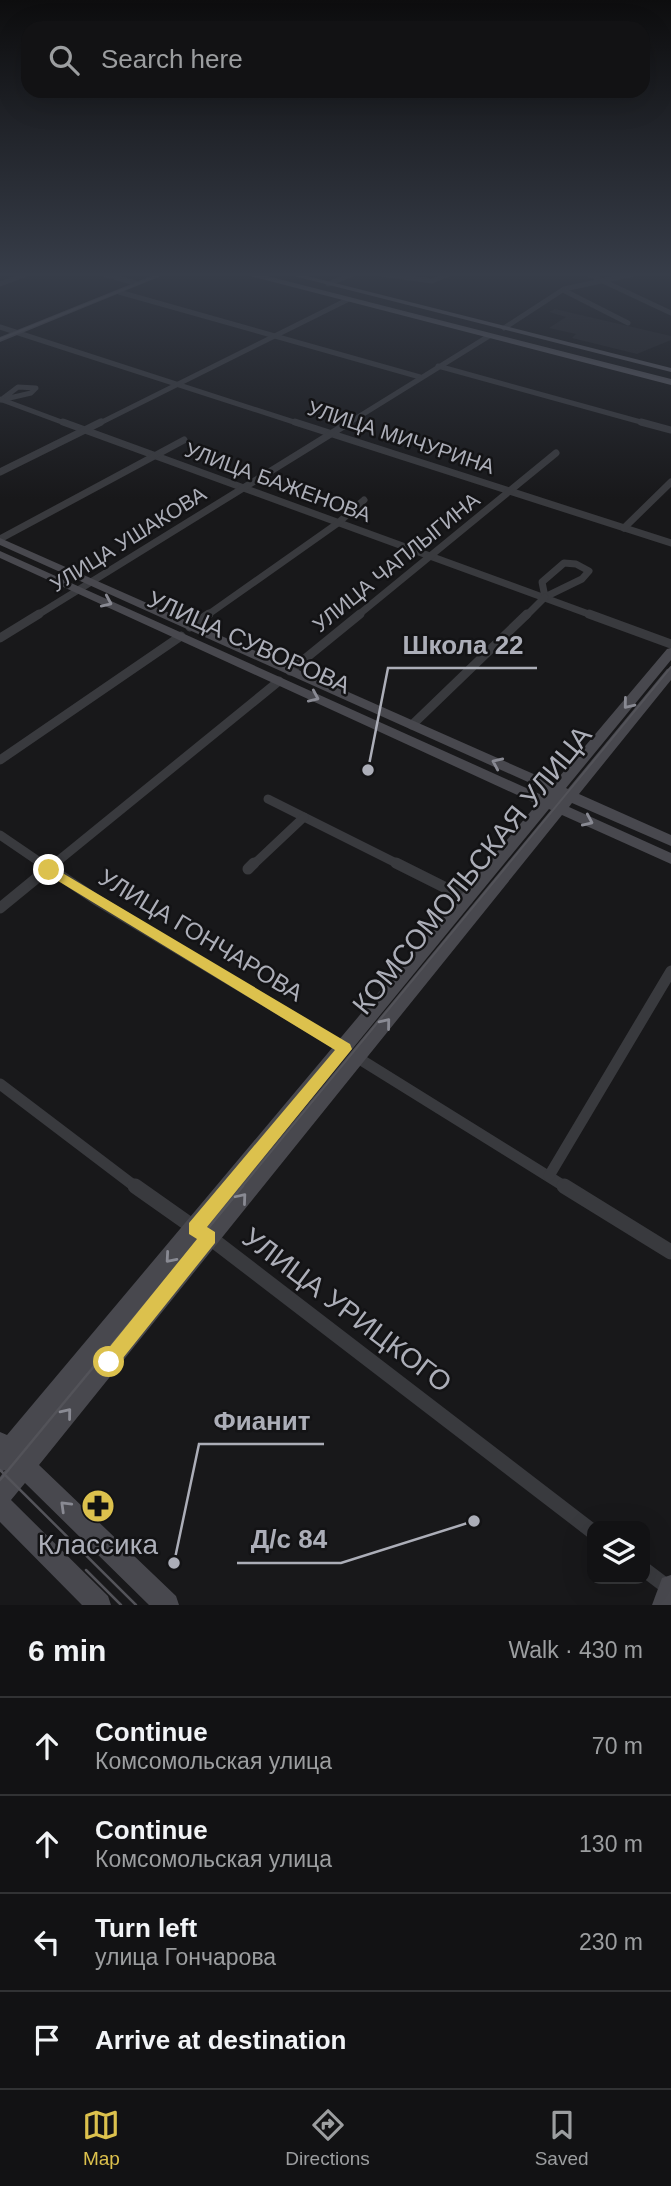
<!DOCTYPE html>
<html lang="en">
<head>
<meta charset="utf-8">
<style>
	:root { --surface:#121214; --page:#1b1b1d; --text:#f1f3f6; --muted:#9c9ea0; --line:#313234; --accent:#dcc14d }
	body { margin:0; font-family:Arial,sans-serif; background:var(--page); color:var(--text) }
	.controls { position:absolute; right:21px; bottom:21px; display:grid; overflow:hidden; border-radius:14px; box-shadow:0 7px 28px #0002 }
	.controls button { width:63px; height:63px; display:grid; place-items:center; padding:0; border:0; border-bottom:2px solid var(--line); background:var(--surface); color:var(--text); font:35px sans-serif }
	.stop { position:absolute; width:21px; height:21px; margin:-16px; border:5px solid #dcc14d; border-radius:50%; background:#fff }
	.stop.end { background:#dcc14d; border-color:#fff; box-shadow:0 2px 7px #0008 }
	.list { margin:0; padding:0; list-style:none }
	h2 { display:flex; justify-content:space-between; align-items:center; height:91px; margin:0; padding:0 28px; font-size:30px }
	h2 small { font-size:23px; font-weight:400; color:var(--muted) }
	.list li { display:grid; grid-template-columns:46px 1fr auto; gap:21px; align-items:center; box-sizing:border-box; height:98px; padding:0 28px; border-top:2px solid var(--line) }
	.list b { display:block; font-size:26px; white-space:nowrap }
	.list p { margin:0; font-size:23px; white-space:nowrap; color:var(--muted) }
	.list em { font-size:23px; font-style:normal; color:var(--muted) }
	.icon { flex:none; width:38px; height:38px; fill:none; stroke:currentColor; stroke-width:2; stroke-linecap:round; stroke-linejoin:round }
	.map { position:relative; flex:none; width:671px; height:1605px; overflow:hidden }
	.search { position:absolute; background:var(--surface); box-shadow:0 7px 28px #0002; left:21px; right:21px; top:21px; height:77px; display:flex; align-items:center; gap:18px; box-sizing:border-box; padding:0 24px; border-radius:21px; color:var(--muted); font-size:26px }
	.sheet { height:483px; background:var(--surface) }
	nav { display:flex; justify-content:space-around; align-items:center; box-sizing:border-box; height:98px; border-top:2px solid var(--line); background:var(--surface); font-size:19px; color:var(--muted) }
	nav a { display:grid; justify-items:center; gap:4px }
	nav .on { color:var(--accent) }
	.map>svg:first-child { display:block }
	.built { fill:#242427 }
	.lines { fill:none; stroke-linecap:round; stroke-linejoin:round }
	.street-far4 { stroke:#393a3e; stroke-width:5 }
	.street-far3 { stroke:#393a3e; stroke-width:7 }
	.street-far2 { stroke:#393a3e; stroke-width:9 }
	.street-far1 { stroke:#393a3e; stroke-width:11 }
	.street { stroke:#393a3e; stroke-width:15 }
	.secondary { fill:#48484e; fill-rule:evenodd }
	.primary { fill:#56565d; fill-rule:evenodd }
	.tram-far1 { stroke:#535359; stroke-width:2 }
	.tram { stroke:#535359; stroke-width:2.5 }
	.oneway { stroke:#898a93 }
	.route { fill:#dcc14d }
	.labels { text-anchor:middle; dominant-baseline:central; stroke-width:5; stroke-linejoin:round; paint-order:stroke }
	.far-street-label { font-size:21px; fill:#acaeb8; stroke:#131315 }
	.street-label { font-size:24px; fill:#acaeb8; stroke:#131315 }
	.near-street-label { font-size:28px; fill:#acaeb8; stroke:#131315 }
	.near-poi-label { font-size:28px; fill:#acaeb8; stroke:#131315 }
	.leader { fill:none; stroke:#acaeb8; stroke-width:2.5 }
	.callout-dot { fill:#acaeb8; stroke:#131315; stroke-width:2.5 }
	.callout-label { font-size:26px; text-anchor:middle; font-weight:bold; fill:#acaeb8; stroke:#131315; stroke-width:5; stroke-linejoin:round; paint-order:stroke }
</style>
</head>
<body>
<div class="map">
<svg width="671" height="1605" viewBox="0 0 671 1605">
	<rect width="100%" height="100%" fill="#18181a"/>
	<polygon class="built" points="555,309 671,336 671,340 637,354 572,338 576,334 549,328 566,317 549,312"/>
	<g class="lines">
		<g class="street-far4">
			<polyline points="104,274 135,283"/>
			<polyline points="381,274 432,281 449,274"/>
			<polyline points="588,274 671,313"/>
			<polyline points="0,284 27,274"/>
			<polyline points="328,284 353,274"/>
			<polyline points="563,290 628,323"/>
			<polyline points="119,292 420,377"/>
			<polyline points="0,327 300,424"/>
			<polyline points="504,328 564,289 634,274"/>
			<polyline points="438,366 648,424"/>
			<polygon points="18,387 36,388 31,393 1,400"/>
			<polyline points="0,399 67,424"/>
			<polyline points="98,424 347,300"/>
			<polyline points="347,424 489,336"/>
		</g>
		<g class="street-far3">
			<polyline points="63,422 594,616"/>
			<polyline points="295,422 671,543"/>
			<polyline points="641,422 671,430"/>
			<polyline points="0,472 101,422"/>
			<polyline points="624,528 671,482"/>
			<polyline points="0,539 184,440"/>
			<polygon points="564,563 576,564 589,571 582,579 545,597 542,582"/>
			<polyline points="36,616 350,422"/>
			<polyline points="206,616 338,523 364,500"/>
			<polyline points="357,616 556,453"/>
			<polyline points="526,616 545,597"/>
		</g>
		<g class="street-far2">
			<polyline points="589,614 671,644"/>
			<polyline points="190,627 209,614"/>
			<polyline points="0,638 39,614"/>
			<polyline points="290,671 360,614"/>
			<polyline points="412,725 527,614"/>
			<polyline points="0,760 181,636"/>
			<polyline points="268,799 400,865"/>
			<polyline points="0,835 44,865"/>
			<polyline points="53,865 279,681"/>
			<polyline points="253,865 304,817"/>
		</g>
		<g class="street-far1">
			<polyline points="42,863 95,899 345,1049"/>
			<polyline points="396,863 468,899"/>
			<polyline points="248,869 254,863"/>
			<polyline points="0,908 55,863"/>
			<polyline points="358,1058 567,1188"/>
			<polyline points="0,1084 137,1188"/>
			<polyline points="549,1176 671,971"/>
		</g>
		<g class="street">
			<polyline points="135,1186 196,1229"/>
			<polyline points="564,1186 671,1252"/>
			<polyline points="209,1237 592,1531"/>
			<polyline points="645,1570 670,1589"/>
		</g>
		<g class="secondary">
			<polygon points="156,274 166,274 0,342 0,337"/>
			<path d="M0 538 554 783 667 649 671 648V660L566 788 568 789 667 669 671 668V680L579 794 671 835V846L572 803 569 807 671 853V864L562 815 39 1465 176 1596 179 1605H149L25 1483 11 1500 108 1596 111 1605H82L0 1522V1477L5 1470 0 1472V1432L7 1435 537 804 0 558V551L544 796 548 791 0 545ZM549 809 551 810 231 1197Z"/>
			<polygon points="671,1575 671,1605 652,1605 662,1578"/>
		</g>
		<g class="primary">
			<polygon points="242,274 255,274 671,380 671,385"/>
			<polygon points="286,274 299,274 671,368 671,372"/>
		</g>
		<g class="tram-far1">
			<polyline points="255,274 671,380"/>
			<polyline points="0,339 162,274"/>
			<polyline points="241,1188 671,667"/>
		</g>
		<g class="tram">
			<polyline points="0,1470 136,1605"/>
			<polyline points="0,1480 243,1186"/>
			<polyline points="86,1570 121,1605"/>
		</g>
	</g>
	<defs><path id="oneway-chevron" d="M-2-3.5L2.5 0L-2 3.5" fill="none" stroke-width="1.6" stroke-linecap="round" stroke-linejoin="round" transform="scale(1.75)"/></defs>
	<g class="oneway">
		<use href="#oneway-chevron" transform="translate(107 602) rotate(24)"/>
		<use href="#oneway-chevron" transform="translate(314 697) rotate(24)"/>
		<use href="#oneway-chevron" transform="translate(628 704) rotate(129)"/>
		<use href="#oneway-chevron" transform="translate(497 763) rotate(-156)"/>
		<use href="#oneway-chevron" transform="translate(588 821) rotate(24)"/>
		<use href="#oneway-chevron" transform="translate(386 1023) rotate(-51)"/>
		<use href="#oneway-chevron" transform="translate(242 1198) rotate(-50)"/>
		<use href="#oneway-chevron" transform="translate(170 1258) rotate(131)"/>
		<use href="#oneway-chevron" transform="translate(67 1413) rotate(-51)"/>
		<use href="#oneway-chevron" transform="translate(65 1506) rotate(-136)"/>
	</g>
	<linearGradient id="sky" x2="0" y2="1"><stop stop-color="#0d0d0e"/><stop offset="0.55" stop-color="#373d49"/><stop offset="1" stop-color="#373d49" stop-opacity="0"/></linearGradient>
	<rect width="671" height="499" fill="url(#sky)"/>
	<polygon class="route" points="49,865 350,1044 352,1049 207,1227 215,1232 215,1243 115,1368 109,1370 103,1368 100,1362 103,1355 197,1239 189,1234 189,1223 335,1050 45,873 45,866"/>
	<defs>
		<symbol id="pharmacy-disc" viewBox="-11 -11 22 22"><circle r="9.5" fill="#dcc14d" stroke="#131315"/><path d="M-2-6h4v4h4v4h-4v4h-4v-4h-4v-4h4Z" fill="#111"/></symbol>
	</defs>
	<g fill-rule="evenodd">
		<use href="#pharmacy-disc" x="79" y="1487" width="38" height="38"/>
	</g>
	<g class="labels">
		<g class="far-street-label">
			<text transform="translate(401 437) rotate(18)">УЛИЦА МИЧУРИНА</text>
			<text transform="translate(278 482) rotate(20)">УЛИЦА БАЖЕНОВА</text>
			<text transform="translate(128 539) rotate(-32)">УЛИЦА УШАКОВА</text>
			<text transform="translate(396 562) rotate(-39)">УЛИЦА ЧАПЛЫГИНА</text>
		</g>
		<g class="street-label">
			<text transform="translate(249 642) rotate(24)">УЛИЦА СУВОРОВА</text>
			<text transform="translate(201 935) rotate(31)">УЛИЦА ГОНЧАРОВА</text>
		</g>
		<g class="near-street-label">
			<text transform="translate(472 870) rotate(-51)">КОМСОМОЛЬСКАЯ УЛИЦА</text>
			<text transform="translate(347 1310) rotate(37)">УЛИЦА УРИЦКОГО</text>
		</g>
		<g class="near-poi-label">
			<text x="98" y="1544">Классика</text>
		</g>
	</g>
	<path class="leader" d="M368 770L388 668H537M174 1563L199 1444H324M474 1521L341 1563H237"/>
	<g class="callout-dot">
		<circle cx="368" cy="770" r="7"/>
		<circle cx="174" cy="1563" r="7"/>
		<circle cx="474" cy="1521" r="7"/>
	</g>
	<g class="callout-label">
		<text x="463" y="654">Школа 22</text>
		<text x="262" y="1430">Фианит</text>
		<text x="289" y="1548">Д/с 84</text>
	</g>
</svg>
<div class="controls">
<button><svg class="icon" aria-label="layers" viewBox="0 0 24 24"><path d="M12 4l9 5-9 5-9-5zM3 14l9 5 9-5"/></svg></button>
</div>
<div class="stop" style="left:109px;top:1362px"></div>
<div class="stop end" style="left:49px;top:870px"></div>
<div class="search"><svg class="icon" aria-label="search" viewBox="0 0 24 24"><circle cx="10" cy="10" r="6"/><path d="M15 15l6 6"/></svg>Search here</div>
</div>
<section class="sheet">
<h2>6 min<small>Walk · 430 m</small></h2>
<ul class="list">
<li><svg class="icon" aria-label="ahead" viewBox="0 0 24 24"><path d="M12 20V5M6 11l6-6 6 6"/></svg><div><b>Continue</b><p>Комсомольская улица</p></div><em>70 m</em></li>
<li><svg class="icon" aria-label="ahead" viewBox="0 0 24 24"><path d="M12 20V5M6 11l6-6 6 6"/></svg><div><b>Continue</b><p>Комсомольская улица</p></div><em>130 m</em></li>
<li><svg class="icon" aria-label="left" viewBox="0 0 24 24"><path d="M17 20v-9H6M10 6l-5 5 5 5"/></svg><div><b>Turn left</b><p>улица Гончарова</p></div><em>230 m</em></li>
<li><svg class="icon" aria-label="arrive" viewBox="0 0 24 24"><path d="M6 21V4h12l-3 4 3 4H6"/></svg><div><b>Arrive at destination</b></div></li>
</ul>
</section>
<nav>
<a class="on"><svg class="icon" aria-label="map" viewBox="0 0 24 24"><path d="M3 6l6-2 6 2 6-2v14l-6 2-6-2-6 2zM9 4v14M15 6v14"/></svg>Map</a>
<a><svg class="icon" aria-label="directions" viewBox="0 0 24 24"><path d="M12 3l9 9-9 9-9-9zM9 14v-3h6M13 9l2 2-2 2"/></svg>Directions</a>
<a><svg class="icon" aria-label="saved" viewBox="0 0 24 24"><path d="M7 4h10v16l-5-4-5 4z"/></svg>Saved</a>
</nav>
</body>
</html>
